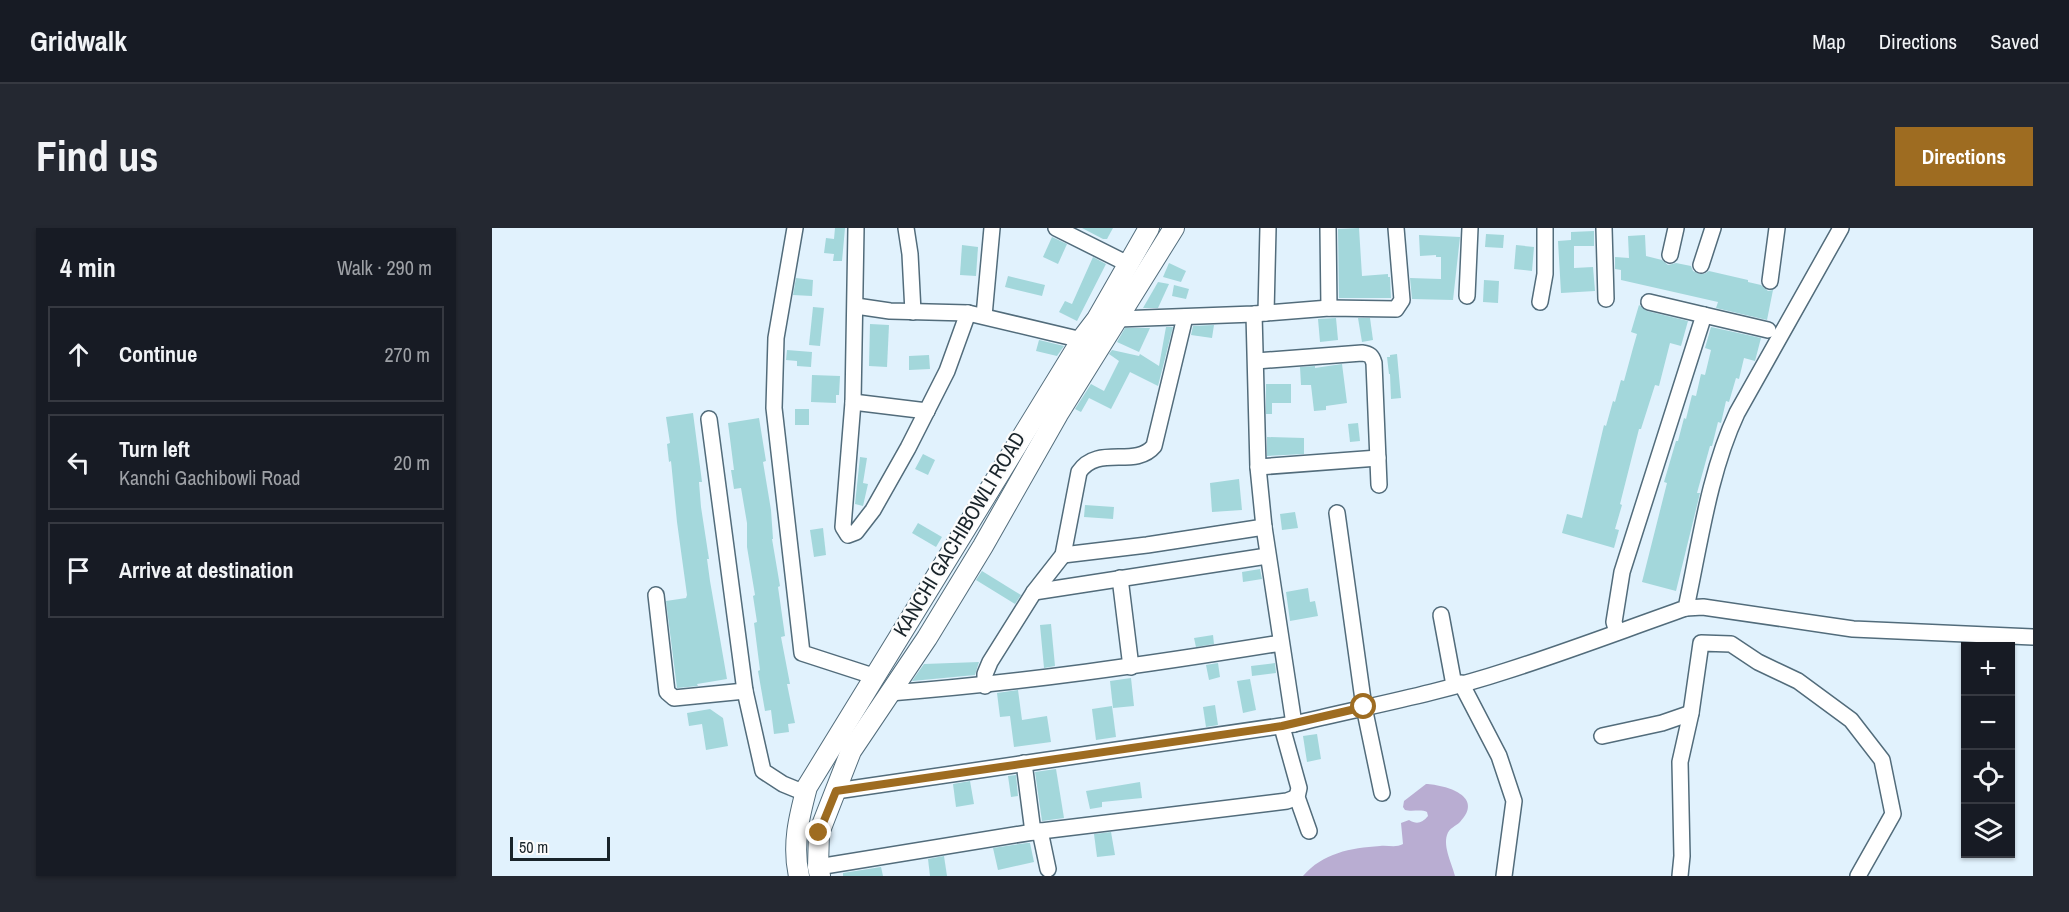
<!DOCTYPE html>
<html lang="en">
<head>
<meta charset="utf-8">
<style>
	:root { --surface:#171b24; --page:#242831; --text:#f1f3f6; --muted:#9ea1a6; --line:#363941; --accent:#9e6c21 }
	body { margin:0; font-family:"Archivo Narrow",sans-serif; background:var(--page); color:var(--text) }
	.controls { position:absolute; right:18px; bottom:18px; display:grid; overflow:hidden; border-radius:0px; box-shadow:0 2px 4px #0004 }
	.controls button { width:54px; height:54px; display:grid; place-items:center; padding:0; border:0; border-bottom:2px solid var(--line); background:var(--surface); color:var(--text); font:30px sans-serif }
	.scale { position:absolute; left:18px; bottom:15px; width:100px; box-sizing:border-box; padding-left:6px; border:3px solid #19242a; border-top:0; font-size:16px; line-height:21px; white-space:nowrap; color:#19242a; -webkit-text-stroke:4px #fcfcfc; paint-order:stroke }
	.stop { position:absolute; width:18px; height:18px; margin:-14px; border:4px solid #9e6c21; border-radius:50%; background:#fff }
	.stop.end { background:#9e6c21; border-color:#fff; box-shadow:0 2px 6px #0008 }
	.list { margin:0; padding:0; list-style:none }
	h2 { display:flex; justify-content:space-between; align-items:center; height:78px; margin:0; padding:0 24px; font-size:26px }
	h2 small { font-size:20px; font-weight:400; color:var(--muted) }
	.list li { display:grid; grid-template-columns:39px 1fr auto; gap:18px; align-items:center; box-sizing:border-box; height:96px; margin:0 12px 12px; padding:0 12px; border:2px solid var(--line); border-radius:0px }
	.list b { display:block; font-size:22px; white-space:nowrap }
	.list p { margin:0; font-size:20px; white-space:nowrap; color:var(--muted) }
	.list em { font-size:20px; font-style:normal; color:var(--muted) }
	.icon { flex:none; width:33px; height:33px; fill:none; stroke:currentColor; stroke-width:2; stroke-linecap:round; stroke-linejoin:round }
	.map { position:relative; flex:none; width:1541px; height:648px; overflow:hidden; border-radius:0px }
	header { display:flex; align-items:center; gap:36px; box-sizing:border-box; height:84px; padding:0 30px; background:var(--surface); border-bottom:2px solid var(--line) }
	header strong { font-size:28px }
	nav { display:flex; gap:33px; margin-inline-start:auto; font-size:21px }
	.intro { display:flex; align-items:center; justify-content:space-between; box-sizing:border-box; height:144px; padding:0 36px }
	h1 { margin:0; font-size:42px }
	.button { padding:15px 27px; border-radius:0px; background:var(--accent); color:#fff; font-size:21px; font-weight:700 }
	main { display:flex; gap:36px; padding:0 36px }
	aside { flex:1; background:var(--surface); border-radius:0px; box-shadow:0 2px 4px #0004 }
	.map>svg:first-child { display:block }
	.water { fill:#b9add2 }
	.building { fill:#a3d7db }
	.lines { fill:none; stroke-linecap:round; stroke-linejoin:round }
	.minor-casing { stroke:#526c7b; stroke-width:18 }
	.major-casing { stroke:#526c7b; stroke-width:22 }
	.minor { stroke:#fff; stroke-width:15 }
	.major { stroke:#fff; stroke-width:20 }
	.route { stroke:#9e6c21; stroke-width:8 }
	.labels { text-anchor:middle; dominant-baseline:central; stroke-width:4.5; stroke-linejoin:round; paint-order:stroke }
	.street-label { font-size:21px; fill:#19242a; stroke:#fcfcfc }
</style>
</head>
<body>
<header>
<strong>Gridwalk</strong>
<nav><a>Map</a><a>Directions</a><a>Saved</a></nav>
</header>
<div class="intro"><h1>Find us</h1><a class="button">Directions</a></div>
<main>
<aside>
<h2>4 min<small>Walk · 290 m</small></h2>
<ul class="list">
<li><svg class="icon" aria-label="ahead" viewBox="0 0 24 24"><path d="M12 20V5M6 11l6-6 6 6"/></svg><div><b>Continue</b></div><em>270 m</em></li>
<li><svg class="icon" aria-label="left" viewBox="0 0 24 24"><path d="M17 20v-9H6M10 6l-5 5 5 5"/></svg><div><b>Turn left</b><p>Kanchi Gachibowli Road</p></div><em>20 m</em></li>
<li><svg class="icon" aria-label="arrive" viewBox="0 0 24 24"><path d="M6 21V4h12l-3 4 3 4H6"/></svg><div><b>Arrive at destination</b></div></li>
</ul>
</aside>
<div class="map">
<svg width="1541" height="648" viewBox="0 0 1541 648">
	<rect width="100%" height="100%" fill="#e1f2fd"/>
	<path class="water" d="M934 556C954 557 993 568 968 594 964 598 957 600 955 607 951 619 960 636 963 648H811C831 625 858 620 888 618 896 617 904 620 911 616L909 595 917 592C925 597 930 595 936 588L935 584C930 581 919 584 913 582L911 579 912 573Z"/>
	<g class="building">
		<polygon points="343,0 353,0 350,33 341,33 342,26 332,25 334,10 342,11"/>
		<polygon points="590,0 621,0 615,11 611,11"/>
		<polygon points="867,0 870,48 896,46 896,49 898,49 899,70 847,70 846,1"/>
		<polygon points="1102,3 1102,18 1082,18 1082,40 1101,39 1103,63 1069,65 1066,13 1079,12 1079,4"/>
		<polygon points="994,6 1012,7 1011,20 993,19"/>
		<polygon points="927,7 968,9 961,72 920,71 918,50 949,51 949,29 944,29 944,27 928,28"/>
		<polygon points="1153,7 1154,28 1170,32 1176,37 1184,35 1199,38 1201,43 1207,46 1212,46 1217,43 1256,52 1256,54 1269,57 1276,63 1281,62 1275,92 1224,80 1226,74 1129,52 1129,42 1123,41 1123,29 1137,30 1136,8"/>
		<polygon points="560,9 575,16 566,36 551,29"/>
		<polygon points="470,17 486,19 484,48 468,47"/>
		<polygon points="1024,17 1042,19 1040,43 1022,41"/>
		<polygon points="601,29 614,36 585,93 567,84 573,73 580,76"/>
		<polygon points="677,35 694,43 689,54 671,49"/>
		<polygon points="516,48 553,57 550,68 513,59"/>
		<polygon points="304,50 321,52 320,68 301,67"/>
		<polygon points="992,52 1007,53 1006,75 991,74"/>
		<polygon points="666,54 677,56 666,80 651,80"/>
		<polygon points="682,57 697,61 694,71 680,68"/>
		<polygon points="1147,77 1155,83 1196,93 1189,118 1178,115 1167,158 1163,157 1149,201 1147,201 1128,276 1130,277 1123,301 1127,302 1122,320 1070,305 1075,286 1090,290 1112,197 1114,198 1121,173 1123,174 1129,152 1132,153 1141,120 1145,106 1139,104"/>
		<polygon points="321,79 332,80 328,118 317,117"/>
		<polygon points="844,90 846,112 828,114 826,91"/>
		<polygon points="866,90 878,90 881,112 870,114"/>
		<polygon points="378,96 397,97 395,139 377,138"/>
		<polygon points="722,97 720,110 699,107 701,98"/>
		<polygon points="674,99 681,99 666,158 638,144 619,181 597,170 589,184 583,181 599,156 612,163 627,133 617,126 620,122 647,128 648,126 667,138"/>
		<polygon points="1219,99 1269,110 1263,133 1252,130 1247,151 1244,150 1237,174 1234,173 1229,195 1226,194 1220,218 1218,218 1205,265 1208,265 1184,363 1150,354 1175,255 1172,254 1184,213 1186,213 1192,190 1194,191 1200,167 1204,168 1209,146 1213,147 1219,122 1213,120"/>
		<polygon points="633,100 658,100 647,124 625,114"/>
		<polygon points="547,112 572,118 565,128 544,123"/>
		<polygon points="295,122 320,124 319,139 305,138 305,133 294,132"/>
		<polygon points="905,126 909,170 899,171 898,146 897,146 895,129 898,129 898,127"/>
		<polygon points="437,127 438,141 417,142 417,128"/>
		<polygon points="850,136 855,175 834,178 834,182 822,183 819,157 809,157 808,139 823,138 823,140"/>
		<polygon points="320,147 348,148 347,167 344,167 344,175 319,174"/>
		<polygon points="774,156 799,156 799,175 780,175 780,186 774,186"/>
		<rect x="303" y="181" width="14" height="16"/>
		<polygon points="201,185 210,254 207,254 209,279 217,331 215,331 218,353 235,451 205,456 206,458 185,460 174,373 194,370 195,367 185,294 179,233 177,234 175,216 178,215 174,189"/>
		<polygon points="267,190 274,233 271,234 279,282 281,311 280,311 288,358 286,359 293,408 289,409 298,456 295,456 303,495 296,496 297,504 282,506 279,482 273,483 266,443 268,442 262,395 265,394 261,368 263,367 255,319 255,295 249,260 242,261 239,242 242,242 236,195"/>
		<polygon points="866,195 868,213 858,214 856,196"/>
		<polygon points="775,209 812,210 812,226 775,228"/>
		<polygon points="431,226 443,232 436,247 423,241"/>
		<polygon points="368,229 375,230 371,255 376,256 371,278 363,276"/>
		<polygon points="747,251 750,282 720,284 718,255"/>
		<polygon points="593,277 622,279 621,291 592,289"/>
		<polygon points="803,284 806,300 790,302 788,286"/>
		<polygon points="426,295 450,309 444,319 420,305"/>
		<polygon points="331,300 334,327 322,329 318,302"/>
		<polygon points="768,341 770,351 751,354 750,344"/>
		<polygon points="490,343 529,367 523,376 484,352"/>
		<polygon points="816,360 818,374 823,373 826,388 798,393 794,364"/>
		<polygon points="559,396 563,438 552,440 548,397"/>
		<polygon points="721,407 722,416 704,419 702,410"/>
		<polygon points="487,434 483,447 420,453 432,436"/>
		<polygon points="726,435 728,449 717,452 714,437"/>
		<polygon points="783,435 784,445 760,448 759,438"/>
		<polygon points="639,450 642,478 621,480 618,453"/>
		<polygon points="758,451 764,482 751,485 745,453"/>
		<polygon points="526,462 530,492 555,488 559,514 522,519 518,488 508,489 505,465"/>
		<polygon points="723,477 726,497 714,499 711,479"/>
		<polygon points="620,478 624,509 604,512 600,481"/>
		<polygon points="218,481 231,490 236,518 214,522 210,496 197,498 195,485"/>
		<polygon points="825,506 829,531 815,534 811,508"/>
		<polygon points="564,541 572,590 550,593 543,544"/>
		<polygon points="524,547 526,568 519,569 516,548"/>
		<polygon points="478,553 482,576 464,579 461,556"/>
		<polygon points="648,554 650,570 610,574 610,579 598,581 594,563"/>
		<polygon points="619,604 623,627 605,629 602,606"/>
		<polygon points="535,615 538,615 542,634 506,642 501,620"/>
		<polygon points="452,628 455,648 438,648 436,631"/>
		<polygon points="389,639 391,648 351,648 351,645"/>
	</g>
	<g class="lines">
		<defs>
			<g id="minor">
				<polyline points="303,0 284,110 282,180 310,425 384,449"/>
				<polyline points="364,0 361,174 351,299 356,307 364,304 381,282 416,220 455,143 476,85"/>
				<polyline points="414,0 418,26 421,84"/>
				<polyline points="564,0 636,36"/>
				<polyline points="836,0 837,80"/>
				<polyline points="1112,0 1114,71"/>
				<polyline points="1178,27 1184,0"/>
				<polyline points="1209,37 1221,0"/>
				<polyline points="1278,53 1285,0"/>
				<polyline points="975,68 978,0"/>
				<polyline points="1048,74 1053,46 1053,0"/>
				<polyline points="1157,74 1212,87"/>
				<polyline points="364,78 398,83 476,85 590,112"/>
				<polyline points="774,85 776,0"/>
				<polyline points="762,86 766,239 772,299 802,496"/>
				<polyline points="492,88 500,0"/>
				<polyline points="626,91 762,86 837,80 904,81 910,72 904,0"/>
				<path d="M764 133 870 125C878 126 880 128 882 135L887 257"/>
				<polyline points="361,174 435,183"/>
				<polyline points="217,191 253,463 271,543 291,556 313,565"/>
				<polyline points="766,239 886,230"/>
				<polyline points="845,285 872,479 890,565"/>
				<polyline points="571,327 655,317 772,299"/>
				<polyline points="628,350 639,439"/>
				<polyline points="542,364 775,328"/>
				<polyline points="164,367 175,464 182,470 253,463"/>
				<polyline points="1194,380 1211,379 1361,401 1541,409"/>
				<polyline points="949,387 962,457"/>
				<polyline points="1125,404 1122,394 1130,344 1212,87 1276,102"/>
				<polyline points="969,455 1007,528 1022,573 1012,648"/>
				<path d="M493 458V446L498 434 542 364 571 327 587 244C606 216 643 241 662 218L693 89"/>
				<path d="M398 465C529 455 659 436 789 415"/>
				<polyline points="790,499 807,560 805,569 817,603"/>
				<polyline points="1110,508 1170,495 1199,485"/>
				<polyline points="532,535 541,604"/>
				<path d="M344 563 802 496C872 479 944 466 1014 443 1074 424 1134 401 1194 380 1208 315 1217 245 1245 185L1349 0"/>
				<polyline points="548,603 556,641"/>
				<polyline points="326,639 541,604 795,573 805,569"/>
				<polyline points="1188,648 1190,628 1188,534 1199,485 1209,415 1239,416 1266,434 1306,453 1359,492 1390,532 1401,586 1366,648"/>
			</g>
			<g id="major">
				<path d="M307 648C300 617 307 589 315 559L592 108 605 91 657 0"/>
				<polyline points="328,648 326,639 327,605 359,523 435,410 491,318 566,186 682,0"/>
			</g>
		</defs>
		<use href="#minor" class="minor-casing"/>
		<use href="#major" class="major-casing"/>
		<use href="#minor" class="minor"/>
		<use href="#major" class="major"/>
	</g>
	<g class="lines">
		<polyline class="route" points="327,605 344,563 790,498 872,479"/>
	</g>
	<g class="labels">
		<g class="street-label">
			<text transform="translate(467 306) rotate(-59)">KANCHI GACHIBOWLI ROAD</text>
		</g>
	</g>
</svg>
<div class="controls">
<button>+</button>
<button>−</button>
<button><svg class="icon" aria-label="locate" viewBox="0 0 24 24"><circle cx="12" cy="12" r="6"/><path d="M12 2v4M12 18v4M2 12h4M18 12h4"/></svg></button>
<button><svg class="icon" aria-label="layers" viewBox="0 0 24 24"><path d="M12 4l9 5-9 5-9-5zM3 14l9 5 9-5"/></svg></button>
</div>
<div class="scale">50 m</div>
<div class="stop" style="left:872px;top:479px"></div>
<div class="stop end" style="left:327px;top:605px"></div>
</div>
</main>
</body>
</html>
